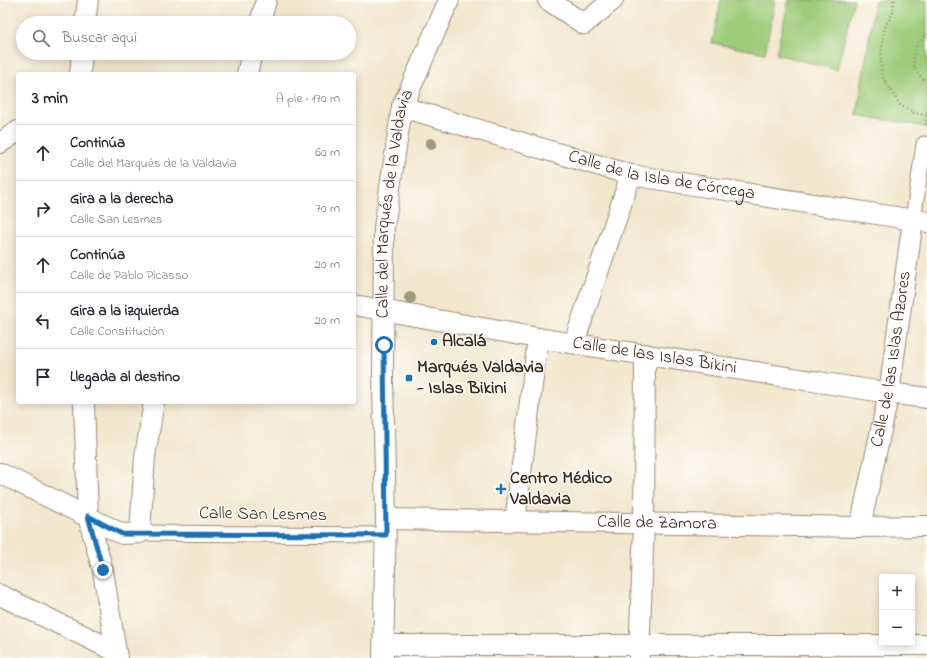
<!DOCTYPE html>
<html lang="es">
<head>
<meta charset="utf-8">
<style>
	:root { --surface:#fff; --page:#f2f2f3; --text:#2b2b33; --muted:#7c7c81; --line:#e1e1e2 }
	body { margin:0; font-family:"Indie Flower",sans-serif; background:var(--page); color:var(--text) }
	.controls { position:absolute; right:12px; bottom:12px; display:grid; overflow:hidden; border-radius:4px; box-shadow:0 2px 10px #0003 }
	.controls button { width:36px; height:36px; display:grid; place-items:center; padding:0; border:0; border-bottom:1px solid var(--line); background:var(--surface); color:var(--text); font:20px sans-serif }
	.stop { position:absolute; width:12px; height:12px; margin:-9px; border:3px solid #1f6fb2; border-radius:50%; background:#fff }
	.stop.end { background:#1f6fb2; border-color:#fff; box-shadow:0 1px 4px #0008 }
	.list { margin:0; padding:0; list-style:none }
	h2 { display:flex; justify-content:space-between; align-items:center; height:52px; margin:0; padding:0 16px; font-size:17px }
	h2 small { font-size:13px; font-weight:400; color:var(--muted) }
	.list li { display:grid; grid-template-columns:26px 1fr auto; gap:12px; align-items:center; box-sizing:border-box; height:56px; padding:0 16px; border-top:1px solid var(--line) }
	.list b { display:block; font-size:15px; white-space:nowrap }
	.list p { margin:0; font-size:13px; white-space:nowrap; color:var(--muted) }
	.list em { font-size:13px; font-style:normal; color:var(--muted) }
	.icon { flex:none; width:22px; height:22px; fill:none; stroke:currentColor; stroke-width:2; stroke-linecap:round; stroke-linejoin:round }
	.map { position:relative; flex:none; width:927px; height:658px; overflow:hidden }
	.search { position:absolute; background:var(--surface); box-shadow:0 2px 10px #0003; left:16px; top:16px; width:340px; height:44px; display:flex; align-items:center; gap:10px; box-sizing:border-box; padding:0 14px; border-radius:22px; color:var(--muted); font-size:15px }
	.panel { position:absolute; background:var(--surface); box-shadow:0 2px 10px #0003; left:16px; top:72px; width:340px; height:332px; border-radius:4px }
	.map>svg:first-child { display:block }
	.green { fill:#9ecc7a; stroke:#6c7b4c }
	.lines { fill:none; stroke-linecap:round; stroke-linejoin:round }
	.pedestrian-casing { stroke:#968876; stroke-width:17 }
	.minor-casing { stroke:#968876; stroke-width:22 }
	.path { stroke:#968876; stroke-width:2.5; stroke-dasharray:1 3; stroke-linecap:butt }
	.pedestrian { stroke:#fff; stroke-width:15 }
	.minor { stroke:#fff; stroke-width:20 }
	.tree { fill:#9e9a7c }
	.route { stroke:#1f6fb2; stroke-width:5 }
	.poi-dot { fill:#1f6fb2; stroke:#fdfcf7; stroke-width:1.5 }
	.labels { text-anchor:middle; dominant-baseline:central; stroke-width:3; stroke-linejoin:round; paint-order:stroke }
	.street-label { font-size:18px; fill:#3b2a1e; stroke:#fdfcf7 }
	.poi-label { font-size:18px; font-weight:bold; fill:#3b2a1e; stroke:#fdfcf7; text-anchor:start }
</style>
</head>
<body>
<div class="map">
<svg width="927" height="658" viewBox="0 0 927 658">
	<rect width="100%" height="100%" fill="#fdfcf7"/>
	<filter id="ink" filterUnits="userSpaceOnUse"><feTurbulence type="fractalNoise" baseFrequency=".025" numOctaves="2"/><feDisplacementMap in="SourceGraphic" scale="8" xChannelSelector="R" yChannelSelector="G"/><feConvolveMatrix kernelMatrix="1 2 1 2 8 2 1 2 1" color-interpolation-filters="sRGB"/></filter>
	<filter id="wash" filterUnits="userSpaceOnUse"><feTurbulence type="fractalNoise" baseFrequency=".012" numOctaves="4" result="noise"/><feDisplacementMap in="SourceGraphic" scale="16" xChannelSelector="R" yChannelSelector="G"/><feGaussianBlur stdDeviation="0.9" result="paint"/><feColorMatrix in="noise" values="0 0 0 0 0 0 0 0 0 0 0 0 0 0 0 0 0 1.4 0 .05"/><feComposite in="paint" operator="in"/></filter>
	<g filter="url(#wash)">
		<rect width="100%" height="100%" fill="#f2e6cd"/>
		<g class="green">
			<polygon points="721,0 775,0 765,53 712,43"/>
			<polygon points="789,0 854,0 837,70 776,54"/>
			<polygon points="875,0 927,0 927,127 857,115"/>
		</g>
	</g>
	<g filter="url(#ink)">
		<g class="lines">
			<defs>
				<g id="pedestrian">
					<polyline points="913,220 924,144"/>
					<polyline points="140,533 386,535"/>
				</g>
				<g id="minor">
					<polyline points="548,0 584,24 613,0"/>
					<polyline points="85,23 88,0"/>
					<polyline points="260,23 266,0"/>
					<polyline points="80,74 82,53"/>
					<polyline points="247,74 252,53"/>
					<path id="s1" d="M402 107 631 175 927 222"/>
					<polyline points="0,143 18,131"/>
					<path id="s2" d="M354 305 538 338 889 393 927 398"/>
					<polyline points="574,343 631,175"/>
					<polyline points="84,402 88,516 103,571 117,658"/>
					<polyline points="0,473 122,534 140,533 145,456 154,402"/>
					<path id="s3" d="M386 519 860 527 927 526"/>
					<polyline points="515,521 538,338"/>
					<path id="s4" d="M860 527 889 393 913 220"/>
					<polyline points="0,595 115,651"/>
					<polyline points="384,645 927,645"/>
					<path id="s5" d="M383 658 386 519 383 382 384 228 402 107 449 0"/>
					<polyline points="639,658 644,523 645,354"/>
				</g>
			</defs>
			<use href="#pedestrian" class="pedestrian-casing"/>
			<use href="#minor" class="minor-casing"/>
			<g class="path">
				<polyline points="894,0 893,12 884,29 881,58 882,76 900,105 914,113 927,115"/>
				<path d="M927 34C916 41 910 58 916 71 919 75 924 79 927 83"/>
				<polyline points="926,125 927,116"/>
			</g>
			<use href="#pedestrian" class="pedestrian"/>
			<use href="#minor" class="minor"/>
		</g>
		<g class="tree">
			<circle cx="431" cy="144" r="6"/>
			<circle cx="410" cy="298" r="6"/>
		</g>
	</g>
	<g class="lines" filter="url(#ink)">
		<polyline class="route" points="103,570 88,516 122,534 386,535 384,345"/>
	</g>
	<g class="poi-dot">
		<circle cx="434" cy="342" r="4"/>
		<rect x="405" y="374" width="8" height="8" rx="2"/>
		<path d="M499 483h4v4h4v4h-4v4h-4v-4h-4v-4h4z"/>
	</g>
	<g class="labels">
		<g class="street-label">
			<text stroke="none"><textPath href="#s1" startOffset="269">Calle de la Isla de Córcega</textPath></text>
			<text stroke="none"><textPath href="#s5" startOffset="455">Calle del Marqués de la Valdavia</textPath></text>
			<text stroke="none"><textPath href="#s2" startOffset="305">Calle de las Islas Bikini</textPath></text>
			<text stroke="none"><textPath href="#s4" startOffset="171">Calle de las Islas Azores</textPath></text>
			<text transform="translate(263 515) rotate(1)">Calle San Lesmes</text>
			<text stroke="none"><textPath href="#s3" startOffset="271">Calle de Zamora</textPath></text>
		</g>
		<g class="poi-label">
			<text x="442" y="342">Alcalá</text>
			<text x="417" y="368">Marqués Valdavia<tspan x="417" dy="21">- Islas Bikini</tspan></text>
			<text x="510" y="479">Centro Médico<tspan x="510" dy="21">Valdavia</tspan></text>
		</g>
	</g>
</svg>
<div class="controls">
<button>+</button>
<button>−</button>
</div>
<div class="stop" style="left:384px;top:345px"></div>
<div class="stop end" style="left:103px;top:570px"></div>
<div class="search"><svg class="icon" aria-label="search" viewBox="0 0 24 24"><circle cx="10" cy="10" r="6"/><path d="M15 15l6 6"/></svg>Buscar aquí</div>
<section class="panel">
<h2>3 min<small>A pie · 170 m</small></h2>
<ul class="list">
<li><svg class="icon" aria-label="ahead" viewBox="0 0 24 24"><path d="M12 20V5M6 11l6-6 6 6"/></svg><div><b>Continúa</b><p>Calle del Marqués de la Valdavia</p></div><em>60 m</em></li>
<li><svg class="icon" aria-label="right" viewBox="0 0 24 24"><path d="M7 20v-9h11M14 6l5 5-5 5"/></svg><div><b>Gira a la derecha</b><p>Calle San Lesmes</p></div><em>70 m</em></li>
<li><svg class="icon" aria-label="ahead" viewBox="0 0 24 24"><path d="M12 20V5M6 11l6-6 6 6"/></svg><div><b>Continúa</b><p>Calle de Pablo Picasso</p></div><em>20 m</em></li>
<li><svg class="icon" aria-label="left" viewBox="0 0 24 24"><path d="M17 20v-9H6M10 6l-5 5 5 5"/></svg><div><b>Gira a la izquierda</b><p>Calle Constitución</p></div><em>20 m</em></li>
<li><svg class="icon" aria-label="arrive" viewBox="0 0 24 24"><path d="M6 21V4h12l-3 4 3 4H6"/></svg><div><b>Llegada al destino</b></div></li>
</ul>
</section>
</div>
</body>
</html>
